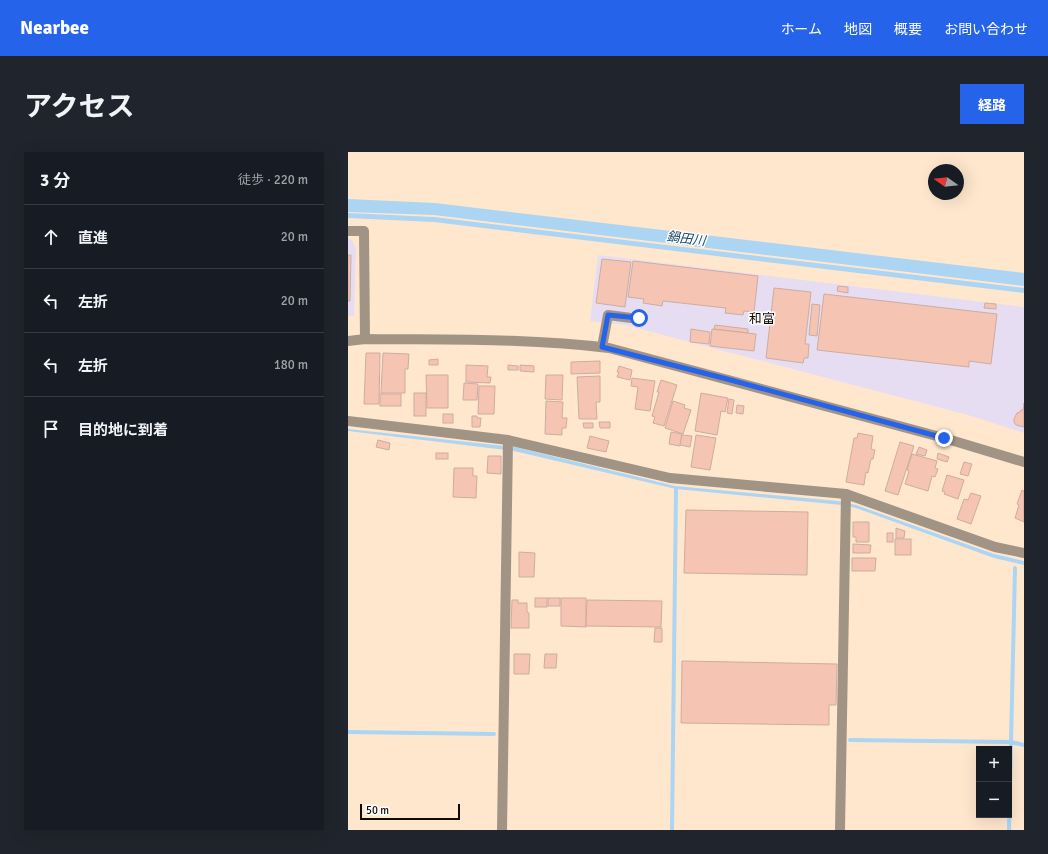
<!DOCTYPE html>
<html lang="ja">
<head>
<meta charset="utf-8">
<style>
	:root { --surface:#171b24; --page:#20242c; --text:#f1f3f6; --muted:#9ea1a6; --line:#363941; --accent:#2563eb }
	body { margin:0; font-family:Signika,"Noto Sans JP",sans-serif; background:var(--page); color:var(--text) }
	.controls { position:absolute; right:12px; bottom:12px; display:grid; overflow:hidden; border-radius:0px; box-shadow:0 4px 16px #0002 }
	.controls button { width:36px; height:36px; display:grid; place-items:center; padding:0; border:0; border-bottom:1px solid var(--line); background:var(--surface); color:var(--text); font:20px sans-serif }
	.compass { position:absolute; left:580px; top:12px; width:36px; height:36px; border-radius:50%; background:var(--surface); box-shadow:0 4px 16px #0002; rotate:285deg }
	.scale { position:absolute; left:12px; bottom:10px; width:100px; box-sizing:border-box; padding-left:4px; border:2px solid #110a03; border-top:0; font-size:11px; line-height:14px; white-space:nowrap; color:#110a03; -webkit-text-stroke:3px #fff; paint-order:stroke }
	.stop { position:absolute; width:12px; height:12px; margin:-9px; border:3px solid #2563eb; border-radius:50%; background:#fff }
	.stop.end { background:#2563eb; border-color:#fff; box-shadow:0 1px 4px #0008 }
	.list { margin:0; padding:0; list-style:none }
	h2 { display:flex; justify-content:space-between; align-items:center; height:52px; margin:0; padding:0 16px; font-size:17px }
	h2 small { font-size:13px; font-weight:400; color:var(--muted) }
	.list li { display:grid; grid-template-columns:26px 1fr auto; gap:12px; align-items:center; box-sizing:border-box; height:64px; padding:0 16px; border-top:1px solid var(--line) }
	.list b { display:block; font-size:15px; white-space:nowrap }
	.list em { font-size:13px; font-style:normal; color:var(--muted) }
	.icon { flex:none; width:22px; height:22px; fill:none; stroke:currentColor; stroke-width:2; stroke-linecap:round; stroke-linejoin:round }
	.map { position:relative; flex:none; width:676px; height:678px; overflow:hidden; border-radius:0px }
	header { display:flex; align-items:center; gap:24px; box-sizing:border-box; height:56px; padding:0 20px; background:var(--accent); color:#fff }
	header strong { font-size:19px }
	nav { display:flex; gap:22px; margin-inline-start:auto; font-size:14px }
	.intro { display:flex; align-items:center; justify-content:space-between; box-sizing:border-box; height:96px; padding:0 24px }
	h1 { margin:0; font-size:28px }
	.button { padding:10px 18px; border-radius:0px; background:var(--accent); color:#fff; font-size:14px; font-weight:700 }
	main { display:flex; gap:24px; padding:0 24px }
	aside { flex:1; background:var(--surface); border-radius:0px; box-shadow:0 4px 16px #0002 }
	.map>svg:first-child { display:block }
	.industrial { fill:#e7ddf2 }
	.water { fill:#abd5f3 }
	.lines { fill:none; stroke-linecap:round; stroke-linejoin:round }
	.stream { stroke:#abd5f3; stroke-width:4 }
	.building { fill:#f5c4b2; stroke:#cdada1 }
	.minor { stroke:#a29485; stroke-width:10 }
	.route { stroke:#2563eb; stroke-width:5 }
	.labels { text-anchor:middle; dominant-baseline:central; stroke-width:3; stroke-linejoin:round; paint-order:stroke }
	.water-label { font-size:13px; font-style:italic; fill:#184967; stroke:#fff }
	.neighbourhood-label { font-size:13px; fill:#110a03; stroke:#fff }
</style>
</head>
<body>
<header>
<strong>Nearbee</strong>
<nav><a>ホーム</a><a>地図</a><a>概要</a><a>お問い合わせ</a></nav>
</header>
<div class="intro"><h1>アクセス</h1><a class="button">経路</a></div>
<main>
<aside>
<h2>3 分<small>徒歩 · 220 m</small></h2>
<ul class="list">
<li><svg class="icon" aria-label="ahead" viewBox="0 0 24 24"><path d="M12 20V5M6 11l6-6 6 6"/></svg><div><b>直進</b></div><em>20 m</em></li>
<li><svg class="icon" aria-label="left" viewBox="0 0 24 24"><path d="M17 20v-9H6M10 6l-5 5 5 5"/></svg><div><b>左折</b></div><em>20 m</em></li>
<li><svg class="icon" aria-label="left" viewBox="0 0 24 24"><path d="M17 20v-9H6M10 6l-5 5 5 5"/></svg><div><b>左折</b></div><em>180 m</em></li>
<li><svg class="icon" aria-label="arrive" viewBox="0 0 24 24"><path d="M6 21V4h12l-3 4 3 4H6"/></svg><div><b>目的地に到着</b></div></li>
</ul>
</aside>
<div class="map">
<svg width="676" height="678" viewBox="0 0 676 678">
	<rect width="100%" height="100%" fill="#ffe7ce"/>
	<g class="industrial">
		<polygon points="0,86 4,88 8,96 6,164 0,164"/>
		<polygon points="250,103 676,155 676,281 620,263 277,173 242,169"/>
	</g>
	<g class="water">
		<polygon points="0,47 87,51 676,121 676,134 86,63 0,60"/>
		<polygon points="0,61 86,65 676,136 676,141 86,70 0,66"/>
		<polygon points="0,277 167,295 327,334 490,349 508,353 646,402 676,409 676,413 646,406 508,356 494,353 328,337 166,299 0,279"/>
	</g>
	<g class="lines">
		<g class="stream">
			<polyline points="0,580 146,582"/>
			<polyline points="502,588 663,590 676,593"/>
			<polyline points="324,678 328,337"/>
			<polyline points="661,678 667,416"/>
		</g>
	</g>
	<g class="building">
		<polygon points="0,103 3,103 2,149 0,149"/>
		<polygon points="254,107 283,110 277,155 248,151"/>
		<polygon points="285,109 410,124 406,160 396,159 395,163 377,161 378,156 315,149 314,154 295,151 296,147 280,145"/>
		<polygon points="490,134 500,135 500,141 489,139"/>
		<polygon points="426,136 463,140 457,192 461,192 460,206 456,206 455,211 418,206"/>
		<polygon points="476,142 649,162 643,212 621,209 621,215 469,198"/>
		<polygon points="637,151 648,152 648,157 636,156"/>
		<polygon points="464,152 472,153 469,184 461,183"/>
		<polygon points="367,173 400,177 400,181 366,177"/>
		<polygon points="343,177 362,180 361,192 342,190"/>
		<polygon points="364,177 408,182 406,199 362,194"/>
		<polygon points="18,201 32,201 31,252 16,252"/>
		<polygon points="35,201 61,202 60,217 57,217 57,241 33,241"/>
		<polygon points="90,207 90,213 81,213 81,208"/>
		<polygon points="252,209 252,221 223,222 223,210"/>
		<polygon points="118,213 140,214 139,225 143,225 142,231 118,230"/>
		<polygon points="160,213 170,214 170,218 160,218"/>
		<polygon points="172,213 186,214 186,220 172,219"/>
		<polygon points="271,214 284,218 282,228 269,225 271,220 269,220"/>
		<polygon points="78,223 100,223 100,256 79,256"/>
		<polygon points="198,223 215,223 214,248 197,247"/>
		<polygon points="252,224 252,250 248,250 249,267 231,267 229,225"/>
		<polygon points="284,226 307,229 302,259 287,257 290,235 283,234"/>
		<polygon points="313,228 329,233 316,274 305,271 307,265 304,264 311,240 309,240"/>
		<polygon points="116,231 130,232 129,248 115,248"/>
		<polygon points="131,234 147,234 146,262 130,262"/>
		<rect x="66" y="241" width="12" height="23"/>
		<polygon points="353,241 380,246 377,260 373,259 369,283 347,279"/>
		<rect x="32" y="242" width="21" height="12"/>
		<polygon points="381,247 386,248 384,262 379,261"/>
		<polygon points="198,249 215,250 214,266 219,266 218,276 214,276 214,283 197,282"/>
		<polygon points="325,249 337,253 336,256 343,258 335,282 317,276"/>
		<polygon points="676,251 676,275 668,273 666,270 666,267 669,261 672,260 673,258 675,258"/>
		<polygon points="389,253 396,254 395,262 388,261"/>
		<rect x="95" y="262" width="10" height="9"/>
		<polygon points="124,264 129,264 129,266 133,266 132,275 124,275"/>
		<polygon points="251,270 262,270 262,276 252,276"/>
		<polygon points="235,271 245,271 245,276 236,276"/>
		<polygon points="323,280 334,282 332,294 321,292"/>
		<polygon points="510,281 525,284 523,297 527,298 525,307 523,307 520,321 518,320 516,333 498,330 506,286 509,286"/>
		<polygon points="334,283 344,284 342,295 332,293"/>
		<polygon points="348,283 368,286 362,318 343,315"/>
		<polygon points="242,284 261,289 258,300 239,296"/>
		<polygon points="30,288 42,291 41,298 28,295"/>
		<polygon points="552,290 566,294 550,343 537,339"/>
		<polygon points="571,295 579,298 577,304 568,302"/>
		<rect x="88" y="301" width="12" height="6"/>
		<polygon points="590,301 601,305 599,310 589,307"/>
		<polygon points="564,302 589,309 587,316 590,317 587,325 584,324 580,339 557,332 561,319 559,318"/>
		<polygon points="140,304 153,304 153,322 139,321"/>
		<polygon points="616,310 624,312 620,324 612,322"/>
		<polygon points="106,316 125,316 125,324 129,324 128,346 105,345"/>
		<polygon points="599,323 616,328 610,347 596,342 597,340 594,339"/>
		<polygon points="674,338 676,339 676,370 667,366 671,353 669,352"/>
		<polygon points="623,341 633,344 623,372 609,367 616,347 620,348"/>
		<polygon points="338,358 460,360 459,423 336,421"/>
		<polygon points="505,370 521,370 521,390 508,390 508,385 505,385"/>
		<polygon points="548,376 557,379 556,386 548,386"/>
		<rect x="539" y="381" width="6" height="9"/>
		<rect x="547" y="387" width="16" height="16"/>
		<polygon points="505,392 523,393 522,401 505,401"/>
		<polygon points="171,400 187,401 186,425 171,425"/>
		<polygon points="504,406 528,406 527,419 504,419"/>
		<rect x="187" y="446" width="12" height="9"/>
		<rect x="200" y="446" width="12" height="8"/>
		<polygon points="213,446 238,446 238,475 213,474"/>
		<polygon points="164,448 170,448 170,451 179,451 179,460 181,461 181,476 163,476"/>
		<polygon points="239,448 314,449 313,475 238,474"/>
		<polygon points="307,476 314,476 314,490 306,490"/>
		<polygon points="166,502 182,502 181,522 166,522"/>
		<polygon points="197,502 209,502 208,516 196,516"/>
		<polygon points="334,509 489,512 488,553 481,553 481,573 333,571"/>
	</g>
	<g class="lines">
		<g class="minor">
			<polyline points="0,79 16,79 17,187"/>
			<path d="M0 189 17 187C99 188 180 186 261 196L596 286 676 310"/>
			<polyline points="254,195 260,163 291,167"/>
			<polyline points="0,269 160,288 322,326 498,342 647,395 676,401"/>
			<polyline points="154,678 160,288"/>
			<polyline points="492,678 498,342"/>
		</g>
	</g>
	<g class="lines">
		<polyline class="route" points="291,166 260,163 254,195 379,227 596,286"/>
	</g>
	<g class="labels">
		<g class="water-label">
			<text transform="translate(338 87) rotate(7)">鍋田川</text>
		</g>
		<g class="neighbourhood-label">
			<text x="414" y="167">和富</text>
		</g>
	</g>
</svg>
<div class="controls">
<button>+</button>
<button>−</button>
</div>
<svg class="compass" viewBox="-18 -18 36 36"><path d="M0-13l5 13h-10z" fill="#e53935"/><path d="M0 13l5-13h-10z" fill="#9ea1a6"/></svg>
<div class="scale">50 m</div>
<div class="stop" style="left:291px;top:166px"></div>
<div class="stop end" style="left:596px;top:286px"></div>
</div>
</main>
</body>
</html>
